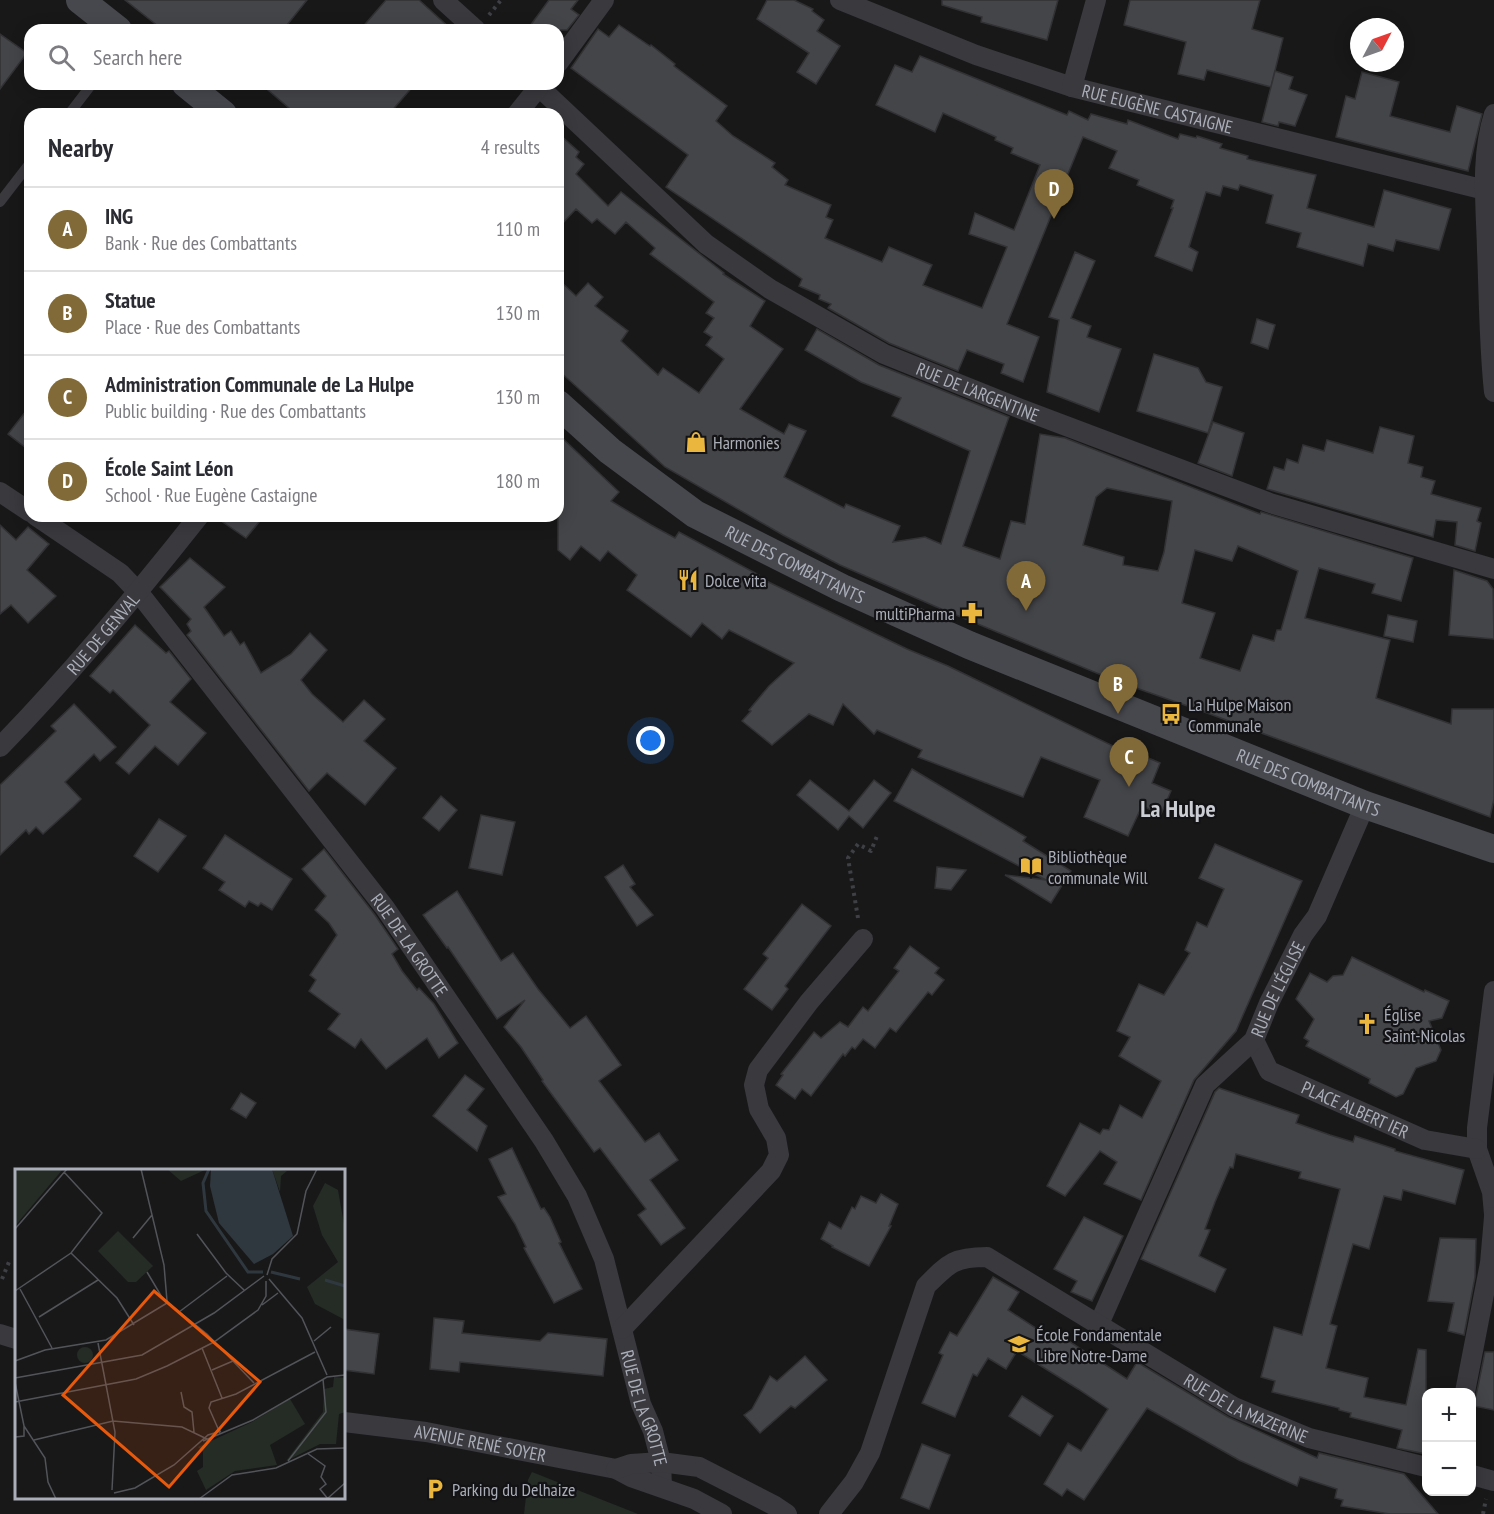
<!DOCTYPE html>
<html lang="en">
<head>
<meta charset="utf-8">
<style>
	:root { --surface:#fff; --page:#f7f7f7; --text:#2b2b33; --muted:#7c7c81; --line:#e1e1e2; --accent:#816a38 }
	body { margin:0; font-family:"PT Sans Narrow",sans-serif; background:var(--page); color:var(--text) }
	.controls { position:absolute; right:18px; bottom:18px; display:grid; overflow:hidden; border-radius:12px; box-shadow:0 3px 15px #0003 }
	.controls button { width:54px; height:54px; display:grid; place-items:center; padding:0; border:0; border-bottom:2px solid var(--line); background:var(--surface); color:var(--text); font:30px sans-serif }
	.compass { position:absolute; left:1350px; top:18px; width:54px; height:54px; border-radius:50%; background:var(--surface); box-shadow:0 3px 15px #0003; rotate:49deg }
	.you { position:absolute; left:651px; top:741px; width:21px; height:21px; margin:-15px; border:4px solid #fff; border-radius:50%; background:#1a73e8; box-shadow:0 0 0 9px #1a73e833 }
	.badge { display:grid; place-items:center; width:39px; height:39px; border-radius:50%; background:var(--accent); color:#fff; font-size:20px; font-weight:700 }
	.pin { position:absolute; translate:-50% -50px; filter:drop-shadow(0 2px 3px #0008) }
	.pin::after { content:''; position:absolute; top:32px; width:21px; height:18px; background:inherit; clip-path:polygon(0 0,100% 0,50% 100%) }
	.list { margin:0; padding:0; list-style:none }
	h2 { display:flex; justify-content:space-between; align-items:center; height:78px; margin:0; padding:0 24px; font-size:26px }
	h2 small { font-size:20px; font-weight:400; color:var(--muted) }
	.list li { display:grid; grid-template-columns:39px 1fr auto; gap:18px; align-items:center; box-sizing:border-box; height:84px; padding:0 24px; border-top:2px solid var(--line) }
	.list b { display:block; font-size:22px; white-space:nowrap }
	.list p { margin:0; font-size:20px; white-space:nowrap; color:var(--muted) }
	.list em { font-size:20px; font-style:normal; color:var(--muted) }
	.icon { flex:none; width:33px; height:33px; fill:none; stroke:currentColor; stroke-width:2; stroke-linecap:round; stroke-linejoin:round }
	.map { position:relative; flex:none; width:1494px; height:1514px; overflow:hidden }
	.search { position:absolute; background:var(--surface); box-shadow:0 3px 15px #0003; left:24px; top:24px; width:540px; height:66px; display:flex; align-items:center; gap:15px; box-sizing:border-box; padding:0 21px; border-radius:18px; color:var(--muted); font-size:22px }
	.panel { position:absolute; background:var(--surface); box-shadow:0 3px 15px #0003; left:24px; top:108px; width:540px; height:414px; border-radius:18px }
	.map>svg:first-child { display:block }
	.green { fill:#242c25 }
	.building { fill:#444549; stroke:#323235; stroke-width:1.5; fill-rule:evenodd }
	.lines { fill:none; stroke-linecap:round; stroke-linejoin:round }
	.path { stroke:#3f4045; stroke-width:4; stroke-dasharray:3 4.5; stroke-linecap:butt }
	.service { stroke:#39393e; stroke-width:10 }
	.minor { stroke:#39393e; stroke-width:20 }
	.secondary { stroke:#47484e; stroke-width:28 }
	.labels { text-anchor:middle; dominant-baseline:central; stroke-width:4.5; stroke-linejoin:round; paint-order:stroke }
	.street-label { font-size:18px; fill:#aaaeb9; stroke:#131315 }
	.poi-label { font-size:18px; fill:#aaaeb9; stroke:#131315; text-anchor:start }
	.district-label { font-size:24px; font-weight:bold; fill:#cbcdd5; stroke:#131315 }
	.inset-river { fill:none; stroke:#30383f; stroke-width:3 }
	.inset-road { fill:none; stroke:#525459; stroke-width:1.5 }
	.view { fill:#e8590c; fill-opacity:0.15; stroke:#e8590c; stroke-width:3 }
	.inset-edge { fill:none; stroke:#aaaeb9; stroke-width:3 }
</style>
</head>
<body>
<div class="map">
<svg width="1494" height="1514" viewBox="0 0 1494 1514">
	<rect width="100%" height="100%" fill="#181819"/>
	<polygon class="green" points="532,1472 638,1514 524,1514 528,1480"/>
	<g class="building">
		<polygon points="125,0 307,0 283,30 163,30"/>
		<polygon points="386,0 419,0 452,30 360,30"/>
		<polygon points="549,0 578,0 571,9 579,15 567,30 527,30"/>
		<polygon points="767,0 794,0 813,9 812,11 824,20 817,31 840,46 816,84 797,72 809,53 757,19"/>
		<polygon points="942,0 1058,0 1047,40 981,22 982,17 942,5"/>
		<polygon points="1130,0 1260,0 1252,29 1283,38 1271,87 1207,70 1204,80 1178,74 1186,42 1124,25"/>
		<polygon points="619,25 650,46 651,45 675,64 674,66 727,106 716,121 733,136 775,163 772,167 788,180 785,185 831,205 826,217 833,220 825,238 882,262 889,247 932,265 923,285 982,308 1007,247 969,234 975,213 1014,230 1040,165 1011,153 1013,148 995,140 996,137 943,113 935,132 876,105 895,65 912,72 920,56 1067,115 1069,111 1088,120 1091,114 1127,124 1128,120 1178,139 1180,134 1196,138 1197,136 1222,144 1220,148 1248,156 1247,159 1316,175 1307,208 1374,227 1384,190 1451,209 1439,250 1396,240 1393,251 1368,244 1363,266 1297,247 1301,233 1266,223 1273,195 1240,185 1238,190 1223,186 1220,196 1206,192 1189,247 1198,252 1192,271 1155,256 1173,208 1171,208 1174,200 1137,185 1139,180 1109,168 1117,151 1083,137 1007,324 1039,337 1023,382 1001,373 1004,364 967,350 958,371 889,343 828,308 831,304 819,299 820,295 799,286 802,279 666,187 688,155 571,68 598,29 609,37"/>
		<polygon points="0,34 27,53 0,89"/>
		<polygon points="1275,71 1293,77 1289,89 1307,95 1295,126 1279,122 1278,126 1262,122"/>
		<polygon points="1362,72 1399,82 1390,116 1450,132 1457,106 1482,114 1468,171 1336,137 1346,96 1355,99"/>
		<polygon points="261,84 415,84 389,114 296,114"/>
		<path d="M558 133 579 152 576 157 584 164 576 174 608 206 621 192 724 273 723 274 765 301 750 326 783 349 740 409 784 434 789 424 806 431 784 477 844 508 846 504 900 526 893 542 925 537 941 544 970 451 892 416 901 398 861 382 805 350 817 329 879 365 1009 417 963 546 1000 559 1011 521 1025 524 1040 434 1065 438 1260 514 1261 512 1413 558 1401 601 1372 593 1375 584 1319 568 1305 618 1390 640 1376 698 1451 724 1452 709H1494V799L1490 817 1199 710 1116 681 939 608 840 565 783 535 665 467 558 370V279L576 296 588 283 603 297 595 306 628 331 621 341 658 375 663 368 699 393 724 359 706 345 712 337 704 332 714 318 706 313 714 302 650 254 655 248 626 222 615 234 597 219 592 223 576 209 558 228ZM1107 488 1172 501 1164 552 1158 571 1123 565 1124 557 1083 545 1096 497ZM1238 546 1298 571 1281 630H1277L1274 641 1253 635 1240 671 1200 658 1215 613 1182 603 1195 550 1232 561Z"/>
		<polygon points="1075,252 1095,261 1071,318 1091,326 1087,337 1121,349 1099,412 1047,392 1059,320 1049,317"/>
		<polygon points="1257,319 1275,325 1268,349 1251,343"/>
		<polygon points="1154,354 1198,368 1206,382 1222,387 1208,433 1137,411"/>
		<polygon points="30,406 30,451 8,434"/>
		<polygon points="1213,422 1244,433 1232,476 1198,463"/>
		<polygon points="1380,427 1414,436 1408,463 1423,467 1421,477 1435,481 1431,494 1481,508 1477,521 1481,523 1475,551 1455,545 1457,522 1436,520 1433,537 1267,489 1274,467 1284,470 1287,459 1298,463 1303,445 1324,451 1327,440 1373,453"/>
		<polygon points="558,434 619,492 611,501 651,525 675,538 679,532 759,575 758,577 907,649 948,666 1115,747 1116,744 1160,763 1152,783 1171,791 1161,814 1142,806 1128,836 1084,817 1100,780 1041,757 1023,797 918,757 922,750 877,730 874,734 843,704 833,725 809,714 772,745 742,721 751,711 749,710 769,686 794,663 729,630 722,639 702,623 691,637 627,590 637,575 608,551 600,561 581,546 570,560 558,550"/>
		<polygon points="214,516 264,516 246,538"/>
		<polygon points="0,525 16,540 28,527 49,544 27,570 56,596 28,623 11,605 0,614"/>
		<polygon points="190,558 225,587 204,607 224,636 231,631 240,645 244,642 261,673 291,654 310,633 327,650 301,680 312,694 343,722 364,700 385,719 364,741 396,768 365,805 327,773 309,791 187,635 191,631 187,624 191,619 160,587"/>
		<polygon points="1454,570 1487,581 1493,589 1494,639 1449,635"/>
		<polygon points="1388,615 1417,621 1413,642 1384,636"/>
		<polygon points="135,625 166,653 169,651 191,679 170,702 206,733 178,765 155,746 129,774 116,763 150,725 113,690 110,693 90,676"/>
		<polygon points="74,704 116,747 100,761 94,754 65,782 81,799 73,807 43,834 36,827 29,834 26,830 0,855 0,785 56,731 51,726"/>
		<polygon points="912,769 1026,837 1023,841 1071,871 1051,903 1005,875 1046,880 894,801"/>
		<polygon points="810,780 849,811 874,780 891,793 863,828 849,816 838,830 797,795"/>
		<polygon points="441,796 457,810 439,831 423,818"/>
		<polygon points="481,815 515,822 502,875 469,868"/>
		<polygon points="159,819 186,836 158,872 134,856"/>
		<polygon points="225,835 292,879 272,910 261,903 258,906 249,901 245,907 219,890 225,882 203,868"/>
		<polygon points="1215,844 1302,881 1236,1031 1194,1080 1141,1200 1104,1184 1117,1162 1100,1151 1065,1196 1047,1186 1080,1123 1100,1134 1103,1129 1109,1130 1120,1105 1142,1118 1161,1081 1119,1056 1130,1037 1117,1031 1139,984 1164,995 1190,953 1185,950 1197,922 1207,927 1224,889 1199,878"/>
		<polygon points="324,849 375,915 398,949 392,954 402,971 417,990 419,988 434,1004 458,1043 439,1058 427,1038 386,1069 361,1039 355,1048 328,1029 340,1014 309,991 316,980 310,975 337,935 329,923 315,910 326,896 302,869"/>
		<polygon points="623,865 635,884 630,887 653,915 637,926 605,877"/>
		<polygon points="937,867 966,870 951,890 935,888"/>
		<polygon points="457,891 501,961 513,953 538,989 570,1028 586,1016 621,1065 599,1081 645,1142 659,1133 678,1160 650,1180 685,1228 661,1245 638,1215 646,1209 600,1148 594,1152 542,1081 543,1080 521,1047 504,1027 525,1000 497,1019 448,947 447,948 423,915"/>
		<polygon points="802,904 831,926 785,986 788,989 772,1010 744,989 768,958 763,954"/>
		<polygon points="910,946 939,968 935,973 944,980 932,995 928,992 896,1032 890,1028 875,1048 863,1039 855,1049 852,1047 845,1056 843,1054 811,1096 802,1089 795,1099 776,1085 783,1075 781,1074 814,1032 821,1038 840,1022 848,1027 863,1007 868,1011 899,971 894,968"/>
		<polygon points="1352,957 1424,992 1425,990 1449,1001 1442,1018 1429,1021 1441,1050 1436,1061 1416,1068 1403,1094 1396,1097 1369,1083 1370,1079 1306,1046 1309,1041 1304,1038 1314,1019 1296,999 1310,973 1327,982 1333,976 1343,975"/>
		<polygon points="465,1075 484,1089 467,1110 487,1126 477,1151 433,1116"/>
		<polygon points="1219,1088 1299,1115 1296,1123 1330,1135 1353,1142 1355,1136 1395,1149 1395,1151 1464,1170 1455,1204 1403,1190 1401,1200 1384,1196 1369,1249 1353,1244 1330,1324 1337,1326 1326,1368 1368,1378 1364,1397 1406,1405 1418,1349 1426,1350 1426,1454 1397,1448 1402,1430 1350,1417 1351,1413 1339,1410 1339,1408 1272,1392 1275,1381 1261,1377 1274,1327 1302,1335 1340,1189 1299,1178 1301,1172 1236,1154 1233,1168 1230,1167 1215,1202 1205,1229 1210,1230 1199,1256 1226,1269 1215,1292 1141,1259 1215,1092"/>
		<polygon points="241,1093 256,1103 246,1118 231,1109"/>
		<polygon points="512,1148 541,1209 544,1208 550,1217 561,1242 559,1243 582,1289 554,1303 524,1248 526,1247 515,1224 498,1197 506,1194 489,1159"/>
		<polygon points="881,1194 898,1204 889,1226 891,1226 869,1266 832,1247 833,1246 821,1239 829,1222 841,1229 852,1207 855,1209 861,1196 876,1203"/>
		<polygon points="1084,1217 1123,1236 1092,1301 1071,1292 1077,1281 1054,1269"/>
		<polygon points="1440,1238 1476,1239 1475,1277 1464,1335 1448,1331 1454,1303 1428,1301"/>
		<polygon points="993,1277 1019,1292 1008,1310 1057,1342 1061,1336 1127,1379 1137,1362 1228,1417 1317,1458 1319,1453 1404,1474 1438,1514 1390,1514 1341,1506 1343,1500 1335,1498 1337,1489 1300,1477 1297,1486 1239,1460 1147,1408 1084,1500 1067,1489 1062,1496 1044,1484 1068,1443 1081,1451 1108,1409 1078,1389 1017,1351 1006,1369 988,1358 977,1376 973,1374 955,1417 922,1403 943,1355 939,1353 950,1332 957,1336"/>
		<polygon points="434,1318 464,1321 462,1333 540,1341 548,1333 607,1339 603,1376 460,1362 459,1372 430,1369"/>
		<polygon points="344,1329 379,1334 374,1374 344,1370"/>
		<polygon points="1485,1352 1494,1352 1494,1410 1474,1406"/>
		<polygon points="805,1356 827,1380 795,1408 791,1406 760,1433 744,1415 752,1409 770,1376 777,1381"/>
		<polygon points="1022,1396 1053,1416 1040,1436 1009,1416"/>
		<polygon points="922,1444 950,1455 929,1509 901,1498"/>
	</g>
	<g class="lines">
		<g class="path">
			<polyline points="489,15 501,0"/>
			<polyline points="858,918 848,858 858,844 871,851 877,836"/>
			<polyline points="2,1279 9,1262"/>
			<polyline points="1483,1514 1486,1499"/>
		</g>
		<g class="service">
			<polyline points="69,114 92,84"/>
			<polyline points="0,202 30,163"/>
		</g>
		<g class="minor">
			<polyline points="443,0 476,30"/>
			<path id="s1" d="M840 0 976 55 1072 87 1485 190"/>
			<polyline points="558,63 604,0"/>
			<path id="s2" d="M536 84 706 244 770 289 884 354 1021 409 1270 503 1494 569"/>
			<polyline points="1072,87 1096,0"/>
			<polyline points="517,114 541,84"/>
			<path d="M1494 114C1480 157 1486 206 1487 250 1489 298 1489 345 1494 392"/>
			<polyline points="0,492 30,512"/>
			<path id="s3" d="M36 516 120 573 139 593 385 908 544 1141 577 1196 604 1259 641 1404 653 1431 661 1462 662 1486"/>
			<path id="s4" d="M0 747C72 673 135 597 199 516"/>
			<polyline points="1494,991 1477,1128 1477,1149 1492,1192 1494,1214"/>
			<path id="s5" d="M1254 1040 1269 1071 1425 1140 1477 1149"/>
			<path id="s6" d="M1099 1324 1205 1085 1254 1040 1269 1003 1303 935 1317 916 1365 805"/>
			<polyline points="622,1329 771,1171 779,1155 776,1138 759,1109 754,1085 758,1070 809,1002 863,939"/>
			<polyline points="0,1334 16,1339"/>
			<polyline points="1465,1392 1490,1263 1494,1217"/>
			<path id="s7" d="M344 1422 426 1432 616 1469 631 1477 694 1499 722 1514"/>
			<polyline points="616,1469 631,1464 661,1462 699,1467 775,1506 787,1514"/>
			<polyline points="1472,1475 1494,1481"/>
			<path id="s8" d="M829 1514 854 1482 870 1453 926 1286C949 1263 954 1257 987 1257L1234 1407 1309 1438 1426 1467"/>
		</g>
		<g class="secondary">
			<polyline points="80,0 118,30"/>
			<polyline points="186,84 223,114"/>
			<path id="s9" d="M558 404 610 451 695 514 842 588 969 645 1365 805 1494 849"/>
		</g>
	</g>
	<defs>
		<symbol id="shop-bare" viewBox="-9 -9 18 18"><path d="M-5-2.5h2.3a2.7 3.5 0 0 1 5.4 0H5L5.5 6h-11ZM-1.5-2.5h3a1.5 2.3 0 0 0-3 0Z" fill="#ebb63e" stroke="#131315" stroke-width="2.5" paint-order="stroke"/></symbol>
		<symbol id="restaurant-bare" viewBox="-9 -9 18 18"><path d="M-5-6h1v4h1v-4h1v4h1v-4h1v5L-1.5 .5V6h-2V.5L-5-1ZM5-6V6H3V1.5H1.5Q1.5-4 5-6Z" fill="#ebb63e" stroke="#131315" stroke-width="2.5" paint-order="stroke"/></symbol>
		<symbol id="pharmacy-bare" viewBox="-9 -9 18 18"><path d="M-2-6h4v4h4v4h-4v4h-4v-4h-4v-4h4Z" fill="#ebb63e" stroke="#131315" stroke-width="2.5" paint-order="stroke"/></symbol>
		<symbol id="bus-bare" viewBox="-9 -9 18 18"><path d="M-5-6H5V4H4V6H2V4H-2V6H-4V4H-5ZM-3.5-4V0h7V-4ZM-3.5 1.2v1.5H-2V1.2ZM2 1.2v1.5H3.5V1.2Z" fill="#ebb63e" stroke="#131315" stroke-width="2.5" paint-order="stroke"/></symbol>
		<symbol id="library-bare" viewBox="-9 -9 18 18"><path d="M-6-4Q-3-5.5-.7-3.5V5Q-3 3-6 4ZM6-4Q3-5.5 .7-3.5V5Q3 3 6 4Z" fill="#ebb63e" stroke="#131315" stroke-width="2.5" paint-order="stroke"/></symbol>
		<symbol id="church-bare" viewBox="-9 -9 18 18"><path d="M-1.2-6h2.4v3.5h3.3v2.4h-3.3V6h-2.4V-.1h-3.3v-2.4h3.3Z" fill="#ebb63e" stroke="#131315" stroke-width="2.5" paint-order="stroke"/></symbol>
		<symbol id="school-bare" viewBox="-9 -9 18 18"><path d="M0-5L7-2L0 1L-7-2ZM-4 1L0 2.5L4 1V4Q0 6-4 4Z" fill="#ebb63e" stroke="#131315" stroke-width="2.5" paint-order="stroke"/></symbol>
		<symbol id="parking-bare" viewBox="-9 -9 18 18"><path d="M-3.5-5.5H1a3.5 3.5 0 0 1 0 7H-1V5.5H-3.5ZM-1-3.4V-.6H.8a1.4 1.4 0 0 0 0-2.8Z" fill="#ebb63e" stroke="#131315" stroke-width="2.5" paint-order="stroke"/></symbol>
	</defs>
	<g fill-rule="evenodd">
		<use href="#shop-bare" x="681" y="427" width="30" height="30"/>
		<use href="#restaurant-bare" x="673" y="565" width="30" height="30"/>
		<use href="#pharmacy-bare" x="957" y="598" width="30" height="30"/>
		<use href="#bus-bare" x="1156" y="699" width="30" height="30"/>
		<use href="#library-bare" x="1016" y="851" width="30" height="30"/>
		<use href="#church-bare" x="1352" y="1009" width="30" height="30"/>
		<use href="#school-bare" x="1004" y="1329" width="30" height="30"/>
		<use href="#parking-bare" x="420" y="1474" width="30" height="30"/>
	</g>
	<g class="labels">
		<g class="street-label">
			<text stroke="none"><textPath href="#s1" startOffset="336">RUE EUGÈNE CASTAIGNE</textPath></text>
			<text stroke="none"><textPath href="#s2" startOffset="544">RUE DE L'ARGENTINE</textPath></text>
			<text stroke="none"><textPath href="#s9" startOffset="288">RUE DES COMBATTANTS</textPath></text>
			<text stroke="none"><textPath href="#s4" startOffset="153">RUE DE GENVAL</textPath></text>
			<text stroke="none"><textPath href="#s9" startOffset="846">RUE DES COMBATTANTS</textPath></text>
			<text stroke="none"><textPath href="#s3" startOffset="573">RUE DE LA GROTTE</textPath></text>
			<text stroke="none"><textPath href="#s6" startOffset="384">RUE DE L'ÉGLISE</textPath></text>
			<text stroke="none"><textPath href="#s5" startOffset="129">PLACE ALBERT IER</textPath></text>
			<text stroke="none"><textPath href="#s8" startOffset="621">RUE DE LA MAZERINE</textPath></text>
			<text stroke="none"><textPath href="#s3" startOffset="1098">RUE DE LA GROTTE</textPath></text>
			<text stroke="none"><textPath href="#s7" startOffset="138">AVENUE RENÉ SOYER</textPath></text>
		</g>
		<g class="poi-label">
			<text x="713" y="442">Harmonies</text>
			<text x="705" y="580">Dolce vita</text>
			<text x="955" y="613" text-anchor="end">multiPharma</text>
			<text x="1188" y="704">La Hulpe Maison<tspan x="1188" dy="21">Communale</tspan></text>
			<text x="1048" y="856">Bibliothèque<tspan x="1048" dy="21">communale Will</tspan></text>
			<text x="1384" y="1014">Église<tspan x="1384" dy="21">Saint-Nicolas</tspan></text>
			<text x="1036" y="1334">École Fondamentale<tspan x="1036" dy="21">Libre Notre-Dame</tspan></text>
			<text x="452" y="1489">Parking du Delhaize</text>
		</g>
		<g class="district-label">
			<text x="1178" y="808">La Hulpe</text>
		</g>
	</g>
	<g transform="translate(15 1169)">
		<rect width="330" height="330" fill="#181819"/>
		<path d="M2 0H48L0 57V12ZM152 0H192L166 12ZM257 0 272 2 266 7 265 23ZM310 14 323 21 330 61V151L300 135 292 118 323 93 307 66 298 37ZM103 62 138 97 121 113H113L83 82ZM62 186a8 8 0 1 1 16 0a8 8 0 1 1-16 0ZM319 208 330 209V243L324 245 321 275H305L271 292 308 243 309 220 318 218ZM275 230 290 255 255 276 262 296 220 302 191 321 182 302 188 298V283L183 278 237 253Z" fill="#242c25"/>
		<path d="M196 0H257L278 67 258 85 239 95 204 54 195 17Z" fill="#30383f"/>
		<path class="inset-river" d="M194 0 188 14 191 42 233 103H248M256 103 285 110M310 111 330 117"/>
		<path class="inset-road" d="M126 0 149 96 152 132M0 60 52 0M182 65 211 104 229 121M118 69 137 46M56 84 102 129 119 156M132 103 148 130 192 165 239 214M252 106 257 90 282 65 291 22 302 0M254 110 287 149 312 206M5 120 37 179M0 122 56 84 87 44 49 3M247 136 263 124M164 143 212 107M24 148 83 111M299 172 316 158M83 174 100 263 97 321M187 179 207 229M0 192 30 181 91 171 152 134M197 201 218 192M0 209 127 186 199 144 249 107M0 213 9 257 30 289 33 313 41 330M166 223 169 238 177 243 179 263M0 233 121 210 152 197 199 173 243 141 251 127V112M205 264 194 239 196 233 221 225 300 183M0 268 9 267V257M19 271 98 252 167 258 192 270M188 272 238 251 312 208 330 206M292 284 310 297 306 308 311 315 305 320 313 330M273 292 311 243 308 210M99 324 120 319 159 296 193 266 206 262M313 329 330 314M184 330 217 306 261 299 302 280 330 279"/>
		<path class="view" d="M139 122 245 213 154 318 48 226Z"/>
		<rect width="330" height="330" class="inset-edge"/>
	</g>
</svg>
<div class="controls">
<button>+</button>
<button>−</button>
</div>
<svg class="compass" viewBox="-18 -18 36 36"><path d="M0-13l5 13h-10z" fill="#e53935"/><path d="M0 13l5-13h-10z" fill="#7c7c81"/></svg>
<div class="you"></div>
<div class="pin badge" style="left:1026px;top:611px">A</div>
<div class="pin badge" style="left:1118px;top:714px">B</div>
<div class="pin badge" style="left:1129px;top:787px">C</div>
<div class="pin badge" style="left:1054px;top:219px">D</div>
<div class="search"><svg class="icon" aria-label="search" viewBox="0 0 24 24"><circle cx="10" cy="10" r="6"/><path d="M15 15l6 6"/></svg>Search here</div>
<section class="panel">
<h2>Nearby<small>4 results</small></h2>
<ul class="list">
<li><span class="badge">A</span><div><b>ING</b><p>Bank · Rue des Combattants</p></div><em>110 m</em></li>
<li><span class="badge">B</span><div><b>Statue</b><p>Place · Rue des Combattants</p></div><em>130 m</em></li>
<li><span class="badge">C</span><div><b>Administration Communale de La Hulpe</b><p>Public building · Rue des Combattants</p></div><em>130 m</em></li>
<li><span class="badge">D</span><div><b>École Saint Léon</b><p>School · Rue Eugène Castaigne</p></div><em>180 m</em></li>
</ul>
</section>
</div>
</body>
</html>
